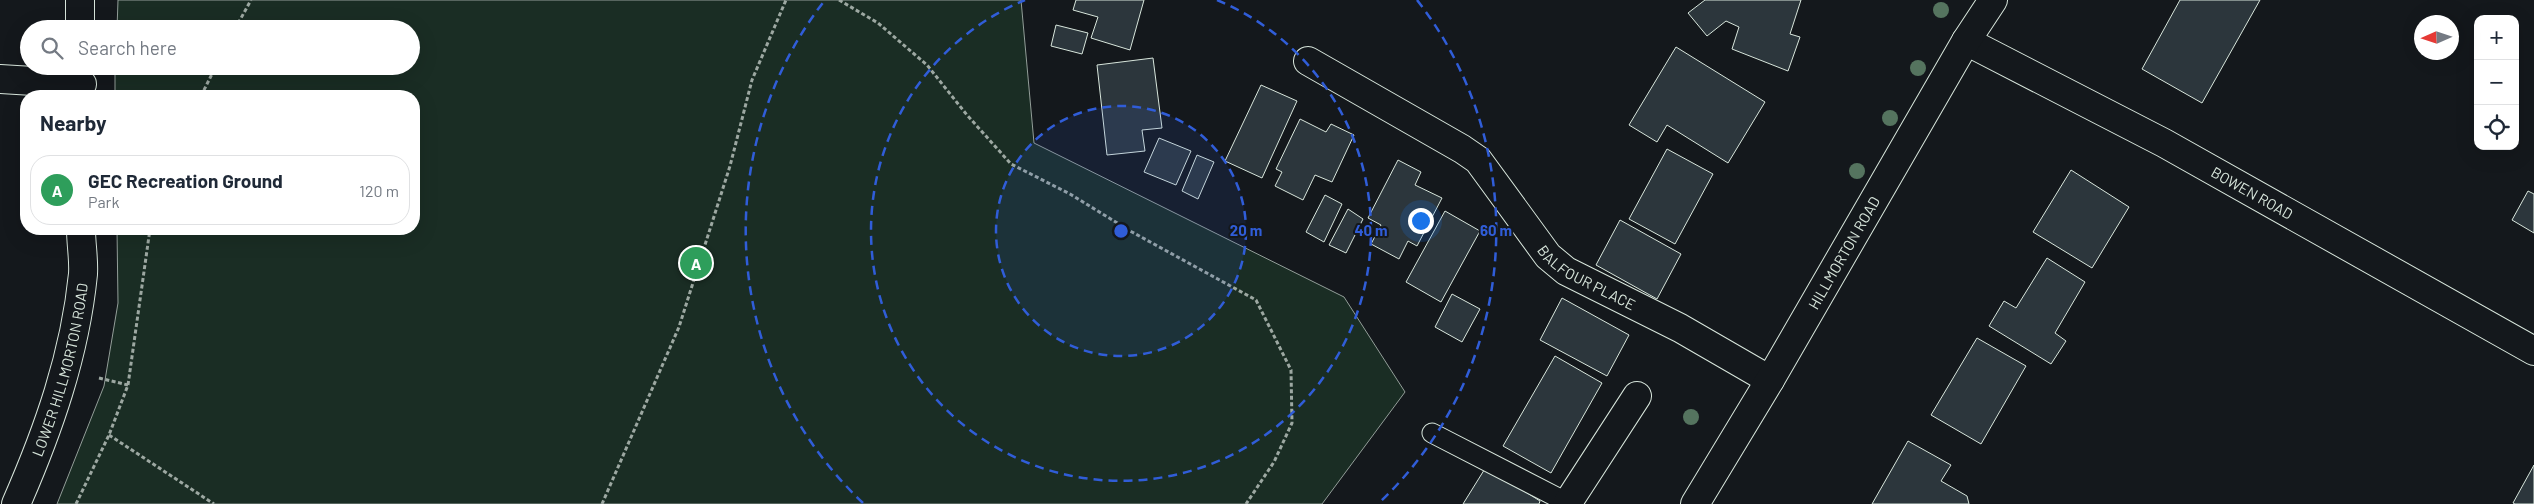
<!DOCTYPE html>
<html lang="en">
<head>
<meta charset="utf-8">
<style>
	:root { --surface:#fff; --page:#f2f2f3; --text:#1f2937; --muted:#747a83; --line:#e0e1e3; --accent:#846941 }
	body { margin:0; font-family:Barlow,sans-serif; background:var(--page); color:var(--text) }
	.controls { position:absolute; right:15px; top:15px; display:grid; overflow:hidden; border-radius:10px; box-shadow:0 5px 20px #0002 }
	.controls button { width:45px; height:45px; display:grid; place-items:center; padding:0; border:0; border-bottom:1px solid var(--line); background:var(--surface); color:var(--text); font:25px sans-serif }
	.compass { position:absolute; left:2414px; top:15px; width:45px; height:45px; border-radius:50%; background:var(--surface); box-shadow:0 5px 20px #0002; rotate:267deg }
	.you { position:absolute; left:1420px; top:220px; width:18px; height:18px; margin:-12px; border:4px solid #fff; border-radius:50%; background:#1a73e8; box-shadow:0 0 0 8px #1a73e833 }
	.badge { display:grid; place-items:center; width:32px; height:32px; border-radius:50%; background:var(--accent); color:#fff; font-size:16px; font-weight:700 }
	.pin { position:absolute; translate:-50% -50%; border:2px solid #fff; box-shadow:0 1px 5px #0006 }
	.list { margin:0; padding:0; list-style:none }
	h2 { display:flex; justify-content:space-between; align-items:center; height:65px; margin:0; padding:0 20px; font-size:21px }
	h2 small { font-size:16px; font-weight:400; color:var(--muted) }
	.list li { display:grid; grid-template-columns:32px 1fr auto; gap:15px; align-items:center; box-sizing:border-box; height:70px; margin:0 10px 10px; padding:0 10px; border:1px solid var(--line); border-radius:20px }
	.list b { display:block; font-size:19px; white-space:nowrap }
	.list p { margin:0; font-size:16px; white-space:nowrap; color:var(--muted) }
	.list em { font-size:16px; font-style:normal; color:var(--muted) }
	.icon { flex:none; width:28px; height:28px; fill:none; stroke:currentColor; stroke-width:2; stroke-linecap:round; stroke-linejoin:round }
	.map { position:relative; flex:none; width:2534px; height:504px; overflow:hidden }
	.search { position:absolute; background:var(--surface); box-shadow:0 5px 20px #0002; left:20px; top:20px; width:400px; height:55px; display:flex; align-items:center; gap:12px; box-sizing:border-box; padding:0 18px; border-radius:28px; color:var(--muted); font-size:19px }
	.panel { position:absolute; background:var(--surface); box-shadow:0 5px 20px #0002; left:20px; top:90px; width:400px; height:145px; border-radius:20px }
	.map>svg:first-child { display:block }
	.green { fill:#1a2d24; stroke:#939e99 }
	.building { fill:#2c363c; stroke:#d8e6dc }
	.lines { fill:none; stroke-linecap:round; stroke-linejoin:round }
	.service-casing { stroke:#d8e6dc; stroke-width:21 }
	.minor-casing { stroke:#d8e6dc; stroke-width:30 }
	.trunk-casing { stroke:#d8e6dc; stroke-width:30 }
	.path { stroke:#9da8a2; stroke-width:3; stroke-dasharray:4 2.5; stroke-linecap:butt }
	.service { stroke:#14181c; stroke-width:19 }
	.minor { stroke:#14181c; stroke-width:28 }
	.trunk { stroke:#14181c; stroke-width:28 }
	.tree { fill:#55745f }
	.ring { fill:none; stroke:#305dd8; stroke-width:2.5; stroke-dasharray:9 6 }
	.labels { text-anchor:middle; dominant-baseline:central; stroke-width:4; stroke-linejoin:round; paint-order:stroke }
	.street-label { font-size:15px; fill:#d8e6dc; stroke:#14181c }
	.centre { fill:#305dd8; stroke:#14181c; stroke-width:2.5 }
	.ring-label { font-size:15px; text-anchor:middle; font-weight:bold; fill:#305dd8; stroke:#14181c; stroke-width:4; stroke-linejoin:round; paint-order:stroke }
</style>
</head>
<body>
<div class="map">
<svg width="2534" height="504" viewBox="0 0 2534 504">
	<rect width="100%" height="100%" fill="#14181c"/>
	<polygon class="green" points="118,0 1021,0 1034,143 1344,297 1405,392 1322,504 57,504 104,386 118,303 117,229 414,229 414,96 115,96 115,66 411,66 411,29 117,29"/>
	<g class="building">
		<polygon points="1076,0 1144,0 1130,50 1091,38 1098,17 1073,10"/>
		<polygon points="1801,0 1790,34 1800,37 1788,71 1732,49 1739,27 1726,21 1707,36 1688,13 1705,0"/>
		<polygon points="2180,0 2260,0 2202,103 2142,69"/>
		<polygon points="1056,25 1088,33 1082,54 1051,46"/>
		<polygon points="1676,47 1765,102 1728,163 1667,125 1657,142 1629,125"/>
		<polygon points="1153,58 1162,128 1142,130 1145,151 1107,155 1097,65"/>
		<polygon points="1261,85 1297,101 1262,178 1225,161"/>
		<polygon points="1300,119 1326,132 1331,124 1354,135 1332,182 1315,175 1303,200 1275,186 1282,172 1276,169"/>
		<polygon points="1159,138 1191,151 1176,185 1144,172"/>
		<polygon points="1667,149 1713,174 1675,244 1629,219"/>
		<polygon points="1197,155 1214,162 1198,199 1182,191"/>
		<polygon points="1398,160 1421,172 1415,185 1442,198 1417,246 1408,241 1399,259 1371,244 1381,225 1368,218"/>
		<polygon points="2071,170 2129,207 2092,268 2033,232"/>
		<polygon points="2528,191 2534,194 2534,233 2512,220"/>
		<polygon points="1325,195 1342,204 1324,242 1306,232"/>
		<polygon points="1348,209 1363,219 1346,253 1329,245"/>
		<polygon points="1445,211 1480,231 1441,302 1406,282"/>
		<polygon points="1620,220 1681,254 1657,299 1596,265"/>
		<polygon points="2047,258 2085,282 2055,333 2066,341 2051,364 1989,326 2004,301 2016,308"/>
		<polygon points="1452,294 1480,309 1462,342 1435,327"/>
		<polygon points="1562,298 1629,335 1607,376 1540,340"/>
		<polygon points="1977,338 2026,366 1981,444 1931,415"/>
		<polygon points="1555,356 1602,383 1551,473 1503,446"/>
		<polygon points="1908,441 1951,465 1941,481 1967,496 1969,504 1872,504"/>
		<polygon points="2534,465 2534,504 2515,504 2513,503"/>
		<polygon points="1486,467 1540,501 1539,504 1463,504"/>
	</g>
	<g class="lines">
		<defs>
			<polyline id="service" points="1432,433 1568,503"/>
			<g id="minor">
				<polyline points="80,0 80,29"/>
				<path id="s1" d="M1966 41 2164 143 2534 351"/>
				<path id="s2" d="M1308 61 1462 149 1478 160 1548 256 1566 271 1680 328 1770 380"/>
				<polyline points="0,79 82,84"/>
				<path id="s3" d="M16 504C48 431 75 355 83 274 84 260 81 244 81 229"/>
				<polyline points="1567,504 1637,396"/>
			</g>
			<g id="trunk">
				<path id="s4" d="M1695 504 1770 380 1966 41 1993 0"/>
			</g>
		</defs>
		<use href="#service" class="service-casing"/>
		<use href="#minor" class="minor-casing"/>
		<use href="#trunk" class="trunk-casing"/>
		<g class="path">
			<polyline points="839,0 878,23 927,65 967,115 1011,164 1070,194 1132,232 1256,300 1291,370 1292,423 1274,462 1246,504"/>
			<polyline points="235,29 251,0"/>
			<polyline points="201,96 216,66"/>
			<polyline points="99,378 128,385"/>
			<polyline points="109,435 214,504"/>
			<polyline points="76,504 109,435 128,385 150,229"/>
			<polyline points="602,504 679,327 730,166 752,80 786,0"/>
		</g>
		<use href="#service" class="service"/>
		<use href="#minor" class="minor"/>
		<use href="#trunk" class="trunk"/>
	</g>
	<g class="tree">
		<circle cx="1941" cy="10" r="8"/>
		<circle cx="1918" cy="68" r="8"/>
		<circle cx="1890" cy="118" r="8"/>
		<circle cx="1857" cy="171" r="8"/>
		<circle cx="1691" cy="417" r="8"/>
	</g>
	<circle cx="1121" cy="231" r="125" fill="#305dd8" fill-opacity=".12"/>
	<g class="ring">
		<circle cx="1121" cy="231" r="125"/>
		<path d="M1217 0A250 250 0 1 1 1025 0"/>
		<path d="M863 503A375 375 0 0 1 825 0M1417 0A375 375 0 0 1 1379 503"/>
	</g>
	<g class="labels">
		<g class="street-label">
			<text stroke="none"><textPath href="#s1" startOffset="324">BOWEN ROAD</textPath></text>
			<text stroke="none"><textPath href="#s4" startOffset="292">HILLMORTON ROAD</textPath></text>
			<text stroke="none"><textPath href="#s2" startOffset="360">BALFOUR PLACE</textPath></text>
			<text stroke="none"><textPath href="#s3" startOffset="142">LOWER HILLMORTON ROAD</textPath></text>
		</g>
	</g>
	<circle cx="1121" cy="231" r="8" class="centre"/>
	<g class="ring-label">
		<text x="1246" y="236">20 m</text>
		<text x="1371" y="236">40 m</text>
		<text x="1496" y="236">60 m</text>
	</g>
</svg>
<div class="controls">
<button>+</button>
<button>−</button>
<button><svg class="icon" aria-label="locate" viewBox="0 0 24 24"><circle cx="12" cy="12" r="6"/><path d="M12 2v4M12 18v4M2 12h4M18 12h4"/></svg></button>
</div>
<svg class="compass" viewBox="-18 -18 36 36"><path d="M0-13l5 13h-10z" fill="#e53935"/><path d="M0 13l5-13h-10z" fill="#747a83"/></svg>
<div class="you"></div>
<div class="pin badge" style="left:696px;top:263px;background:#2e9e5b">A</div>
<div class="search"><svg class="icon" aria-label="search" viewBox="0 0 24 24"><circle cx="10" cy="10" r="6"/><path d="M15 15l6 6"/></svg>Search here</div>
<section class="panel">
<h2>Nearby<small></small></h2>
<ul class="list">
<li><span class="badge" style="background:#2e9e5b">A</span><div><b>GEC Recreation Ground</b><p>Park</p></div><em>120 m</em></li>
</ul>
</section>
</div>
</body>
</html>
